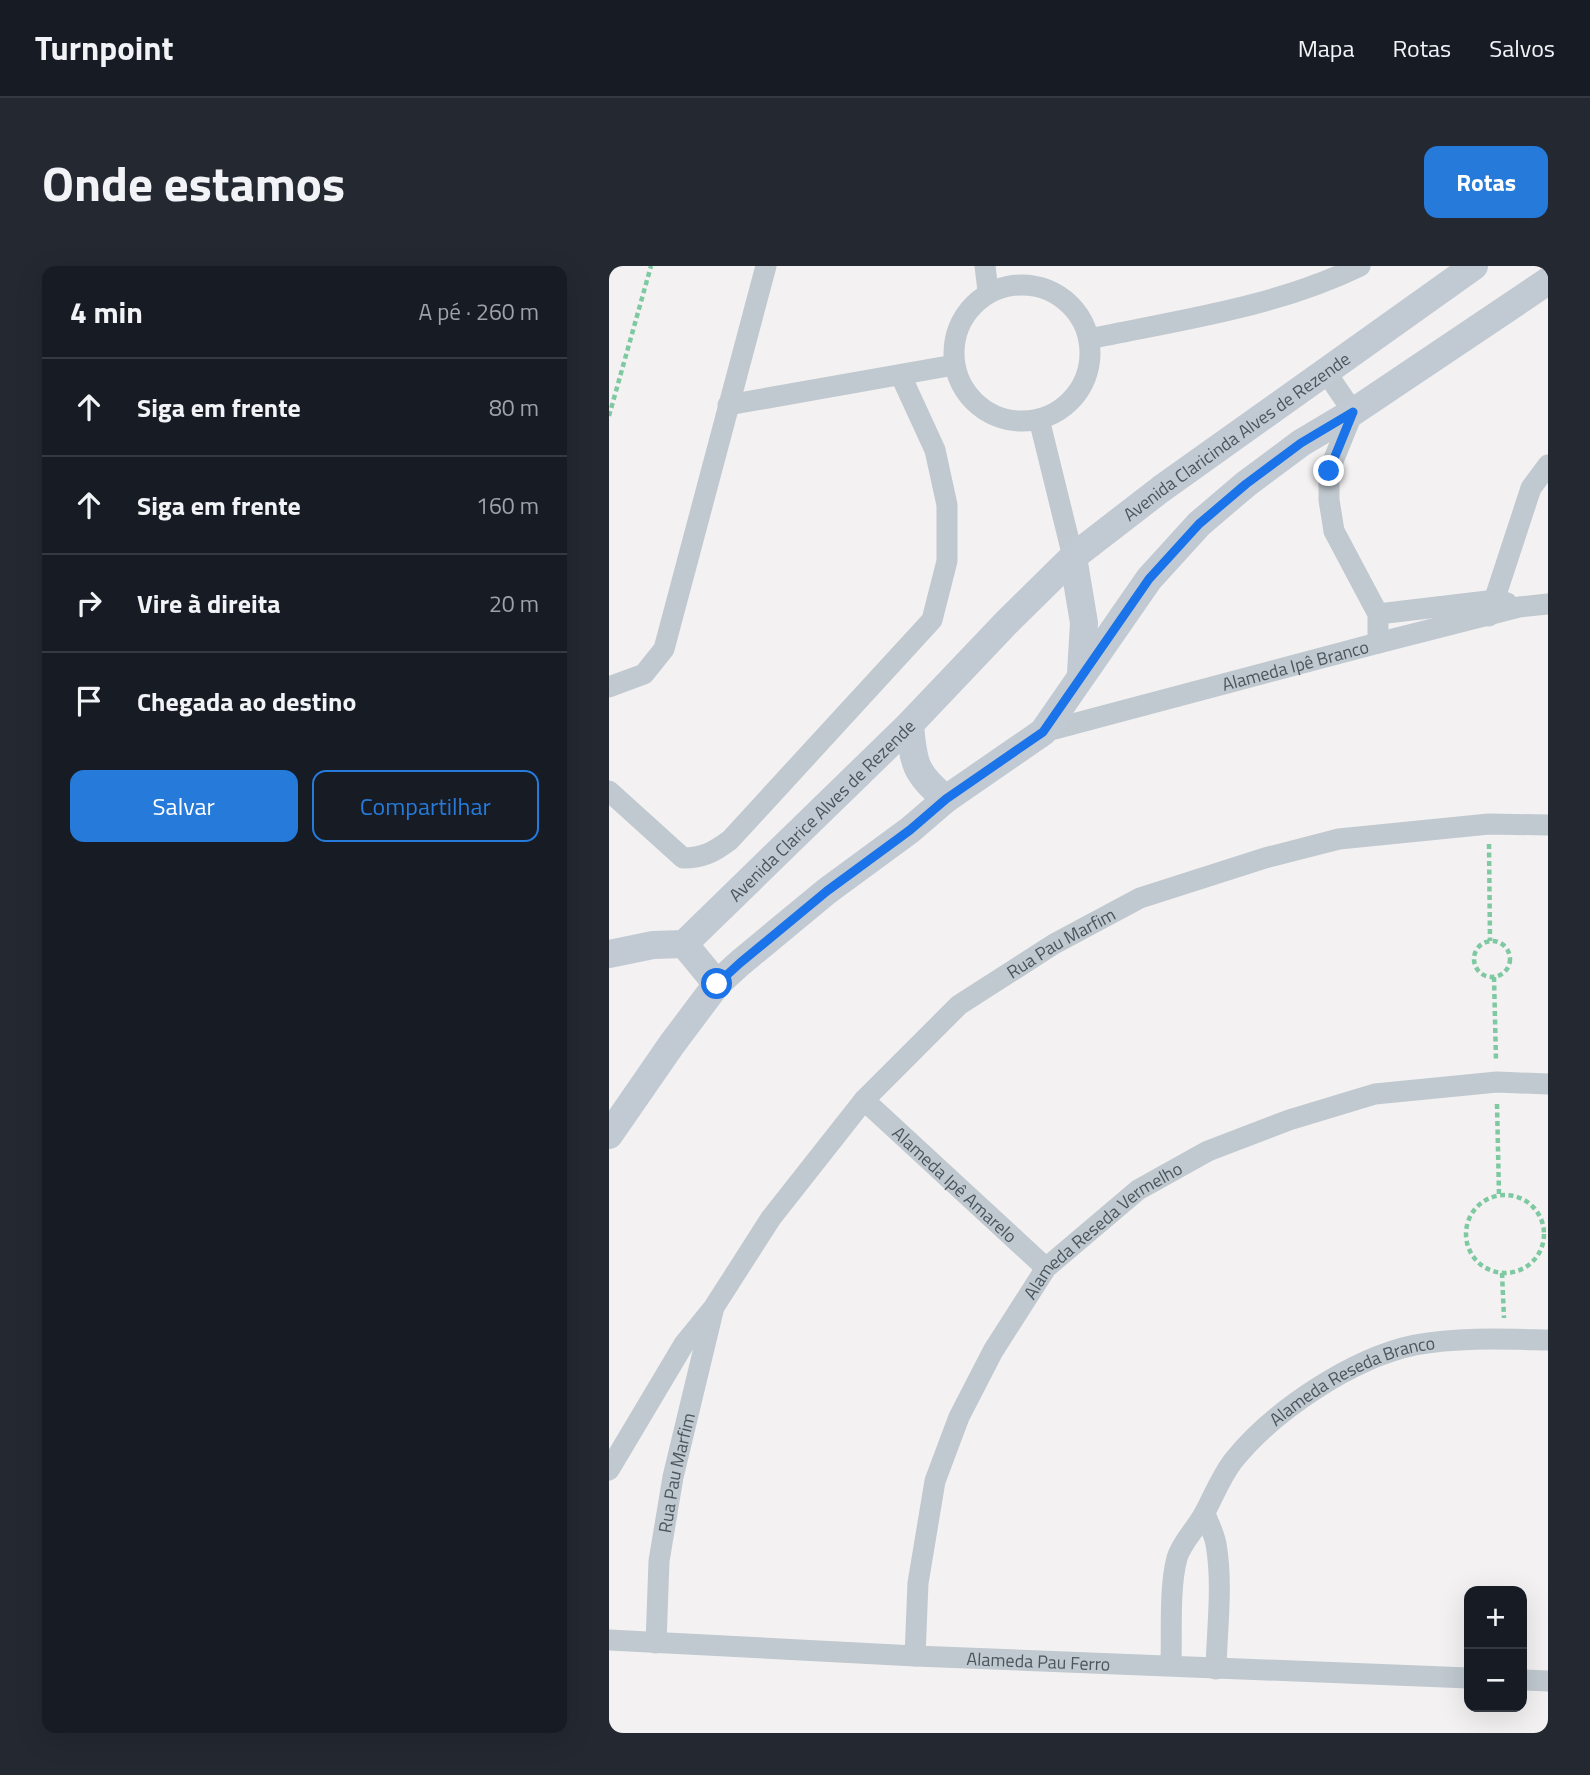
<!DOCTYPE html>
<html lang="pt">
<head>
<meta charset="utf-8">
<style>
	:root { --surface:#171b24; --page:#242831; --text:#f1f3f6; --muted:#9ea1a6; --line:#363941; --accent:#257ada }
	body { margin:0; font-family:"Titillium Web",sans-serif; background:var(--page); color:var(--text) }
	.controls { position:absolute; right:21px; bottom:21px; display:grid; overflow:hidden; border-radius:14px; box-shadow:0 7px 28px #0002 }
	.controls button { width:63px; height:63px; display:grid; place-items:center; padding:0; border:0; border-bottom:2px solid var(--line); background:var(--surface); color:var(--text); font:35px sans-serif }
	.stop { position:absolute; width:21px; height:21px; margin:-16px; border:5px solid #1a73e8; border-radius:50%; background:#fff }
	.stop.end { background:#1a73e8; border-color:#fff; box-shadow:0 2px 7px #0008 }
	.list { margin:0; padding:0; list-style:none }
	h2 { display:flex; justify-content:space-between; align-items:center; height:91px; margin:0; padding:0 28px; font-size:30px }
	h2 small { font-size:23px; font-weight:400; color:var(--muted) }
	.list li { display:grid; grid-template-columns:46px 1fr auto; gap:21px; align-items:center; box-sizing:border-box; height:98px; padding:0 28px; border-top:2px solid var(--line) }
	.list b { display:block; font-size:26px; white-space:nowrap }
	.list em { font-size:23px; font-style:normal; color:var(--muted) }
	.actions { display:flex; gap:14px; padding:21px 28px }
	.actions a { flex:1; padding:16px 0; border:2px solid var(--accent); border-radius:14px; text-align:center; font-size:24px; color:var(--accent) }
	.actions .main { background:var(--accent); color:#fff }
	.icon { flex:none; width:38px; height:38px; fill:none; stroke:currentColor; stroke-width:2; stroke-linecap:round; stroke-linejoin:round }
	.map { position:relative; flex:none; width:939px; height:1467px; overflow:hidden; border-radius:14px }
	header { display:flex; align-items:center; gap:42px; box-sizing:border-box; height:98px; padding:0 35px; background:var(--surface); border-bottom:2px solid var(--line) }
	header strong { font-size:33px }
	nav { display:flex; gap:38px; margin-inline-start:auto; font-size:24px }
	.intro { display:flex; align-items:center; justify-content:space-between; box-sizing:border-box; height:168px; padding:0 42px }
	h1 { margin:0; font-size:49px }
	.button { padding:18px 32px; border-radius:14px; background:var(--accent); color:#fff; font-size:24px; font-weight:700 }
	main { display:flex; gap:42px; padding:0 42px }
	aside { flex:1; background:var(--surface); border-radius:14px; box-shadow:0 7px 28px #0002 }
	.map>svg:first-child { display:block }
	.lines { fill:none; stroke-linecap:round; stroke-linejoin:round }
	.path { stroke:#7ec9a1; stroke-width:4.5; stroke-dasharray:5 3.5; stroke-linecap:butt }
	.street { stroke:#c0c9cf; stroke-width:21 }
	.secondary { stroke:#c1cad3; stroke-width:28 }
	.route { stroke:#1a73e8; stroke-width:9 }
	.labels { text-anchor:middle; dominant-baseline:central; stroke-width:7; stroke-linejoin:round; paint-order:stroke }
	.street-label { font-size:18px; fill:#4a555e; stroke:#fff }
</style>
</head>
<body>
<header>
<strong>Turnpoint</strong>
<nav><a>Mapa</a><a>Rotas</a><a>Salvos</a></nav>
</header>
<div class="intro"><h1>Onde estamos</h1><a class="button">Rotas</a></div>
<main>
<aside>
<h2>4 min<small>A pé · 260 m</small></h2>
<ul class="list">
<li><svg class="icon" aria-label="ahead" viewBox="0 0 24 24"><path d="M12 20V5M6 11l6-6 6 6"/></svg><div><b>Siga em frente</b></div><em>80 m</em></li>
<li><svg class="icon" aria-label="ahead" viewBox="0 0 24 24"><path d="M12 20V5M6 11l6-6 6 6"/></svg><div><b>Siga em frente</b></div><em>160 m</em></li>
<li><svg class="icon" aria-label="right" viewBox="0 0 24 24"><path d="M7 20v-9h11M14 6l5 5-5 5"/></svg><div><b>Vire à direita</b></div><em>20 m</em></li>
<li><svg class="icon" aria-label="arrive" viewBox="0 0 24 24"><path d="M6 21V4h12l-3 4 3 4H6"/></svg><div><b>Chegada ao destino</b></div></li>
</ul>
<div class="actions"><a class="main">Salvar</a><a>Compartilhar</a></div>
</aside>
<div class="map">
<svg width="939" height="1467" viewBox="0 0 939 1467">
	<rect width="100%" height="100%" fill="#f3f1f2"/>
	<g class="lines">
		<g class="path">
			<polyline points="0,150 42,0"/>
			<polyline points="880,578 881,675"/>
			<circle cx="883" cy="693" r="18"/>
			<polyline points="885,711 887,794"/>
			<polyline points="888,838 890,929"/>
			<circle cx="896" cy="968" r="39"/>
			<polyline points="893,1007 895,1052"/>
		</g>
		<g class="street">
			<polyline points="376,0 379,25"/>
			<circle cx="413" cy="87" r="68"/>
			<path d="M480 73C571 54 667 41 751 0"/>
			<polyline points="717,106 744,146 720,205 720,234 725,265 769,348 769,377"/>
			<polyline points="119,139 345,99"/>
			<polyline points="430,153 464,291"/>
			<polyline points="769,348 887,334 898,337"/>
			<polyline points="880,350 922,222 939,199"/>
			<polyline points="0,421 35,408 55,383 157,0"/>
			<path id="s1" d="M434 466 769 377 910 341 939 338"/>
			<path d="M0 525 74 592C94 592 105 586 121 574L323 354 338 295V239L326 184 292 110"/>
			<path id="s2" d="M255 834 437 1002"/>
			<path id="s3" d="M0 1204 75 1078 105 1041 162 952 255 834 350 739 445 678 531 632 656 592 730 573 880 558 939 559"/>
			<path d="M596 1247C599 1257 605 1267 607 1278 614 1318 608 1362 607 1403"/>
			<path id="s4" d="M0 1374 306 1390 860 1412"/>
			<path id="s5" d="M47 1377 50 1295 64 1211 104 1045"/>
			<path id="s6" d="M306 1390 309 1317 326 1215 350 1151 384 1085 437 1002 529 924 599 885 680 854 766 828 888 816 939 818"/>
			<path id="s7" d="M562 1398C563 1367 560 1322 568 1292 573 1275 588 1262 596 1246 605 1229 612 1211 624 1195 664 1145 743 1092 806 1079 850 1071 895 1073 939 1074"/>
			<polyline points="913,1414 939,1415"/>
		</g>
		<g class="secondary">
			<polyline points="464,291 475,357 472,407"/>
			<path d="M301 458C304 497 306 508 337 533"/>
			<polyline points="75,678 108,718"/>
			<path id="s8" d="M0 688 44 679 75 678 301 458 400 354 464 291 552 223 865 0"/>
			<polyline points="0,869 63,778 108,718 131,697 218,625 301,564 337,533 434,466 540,313 590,258 637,218 692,177 744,146 939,15"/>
		</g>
	</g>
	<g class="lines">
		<polyline class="route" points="108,718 131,697 218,625 301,564 337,533 434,466 540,313 590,258 637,218 692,177 744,146 720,205"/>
	</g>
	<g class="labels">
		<g class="street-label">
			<text stroke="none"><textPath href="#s8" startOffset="828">Avenida Claricinda Alves de Rezende</textPath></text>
			<text stroke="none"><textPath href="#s1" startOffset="261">Alameda Ipê Branco</textPath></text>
			<text stroke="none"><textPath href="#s8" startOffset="268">Avenida Clarice Alves de Rezende</textPath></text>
			<text stroke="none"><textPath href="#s3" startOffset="704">Rua Pau Marfim</textPath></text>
			<text stroke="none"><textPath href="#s2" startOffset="124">Alameda Ipê Amarelo</textPath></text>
			<text stroke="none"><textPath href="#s6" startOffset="485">Alameda Reseda Vermelho</textPath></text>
			<text stroke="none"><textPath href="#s7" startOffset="366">Alameda Reseda Branco</textPath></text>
			<text stroke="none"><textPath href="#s5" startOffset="172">Rua Pau Marfim</textPath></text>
			<text stroke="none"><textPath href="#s4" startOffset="430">Alameda Pau Ferro</textPath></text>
		</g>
	</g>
</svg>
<div class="controls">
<button>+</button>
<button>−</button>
</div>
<div class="stop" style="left:108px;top:718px"></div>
<div class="stop end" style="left:720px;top:205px"></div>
</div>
</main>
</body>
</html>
